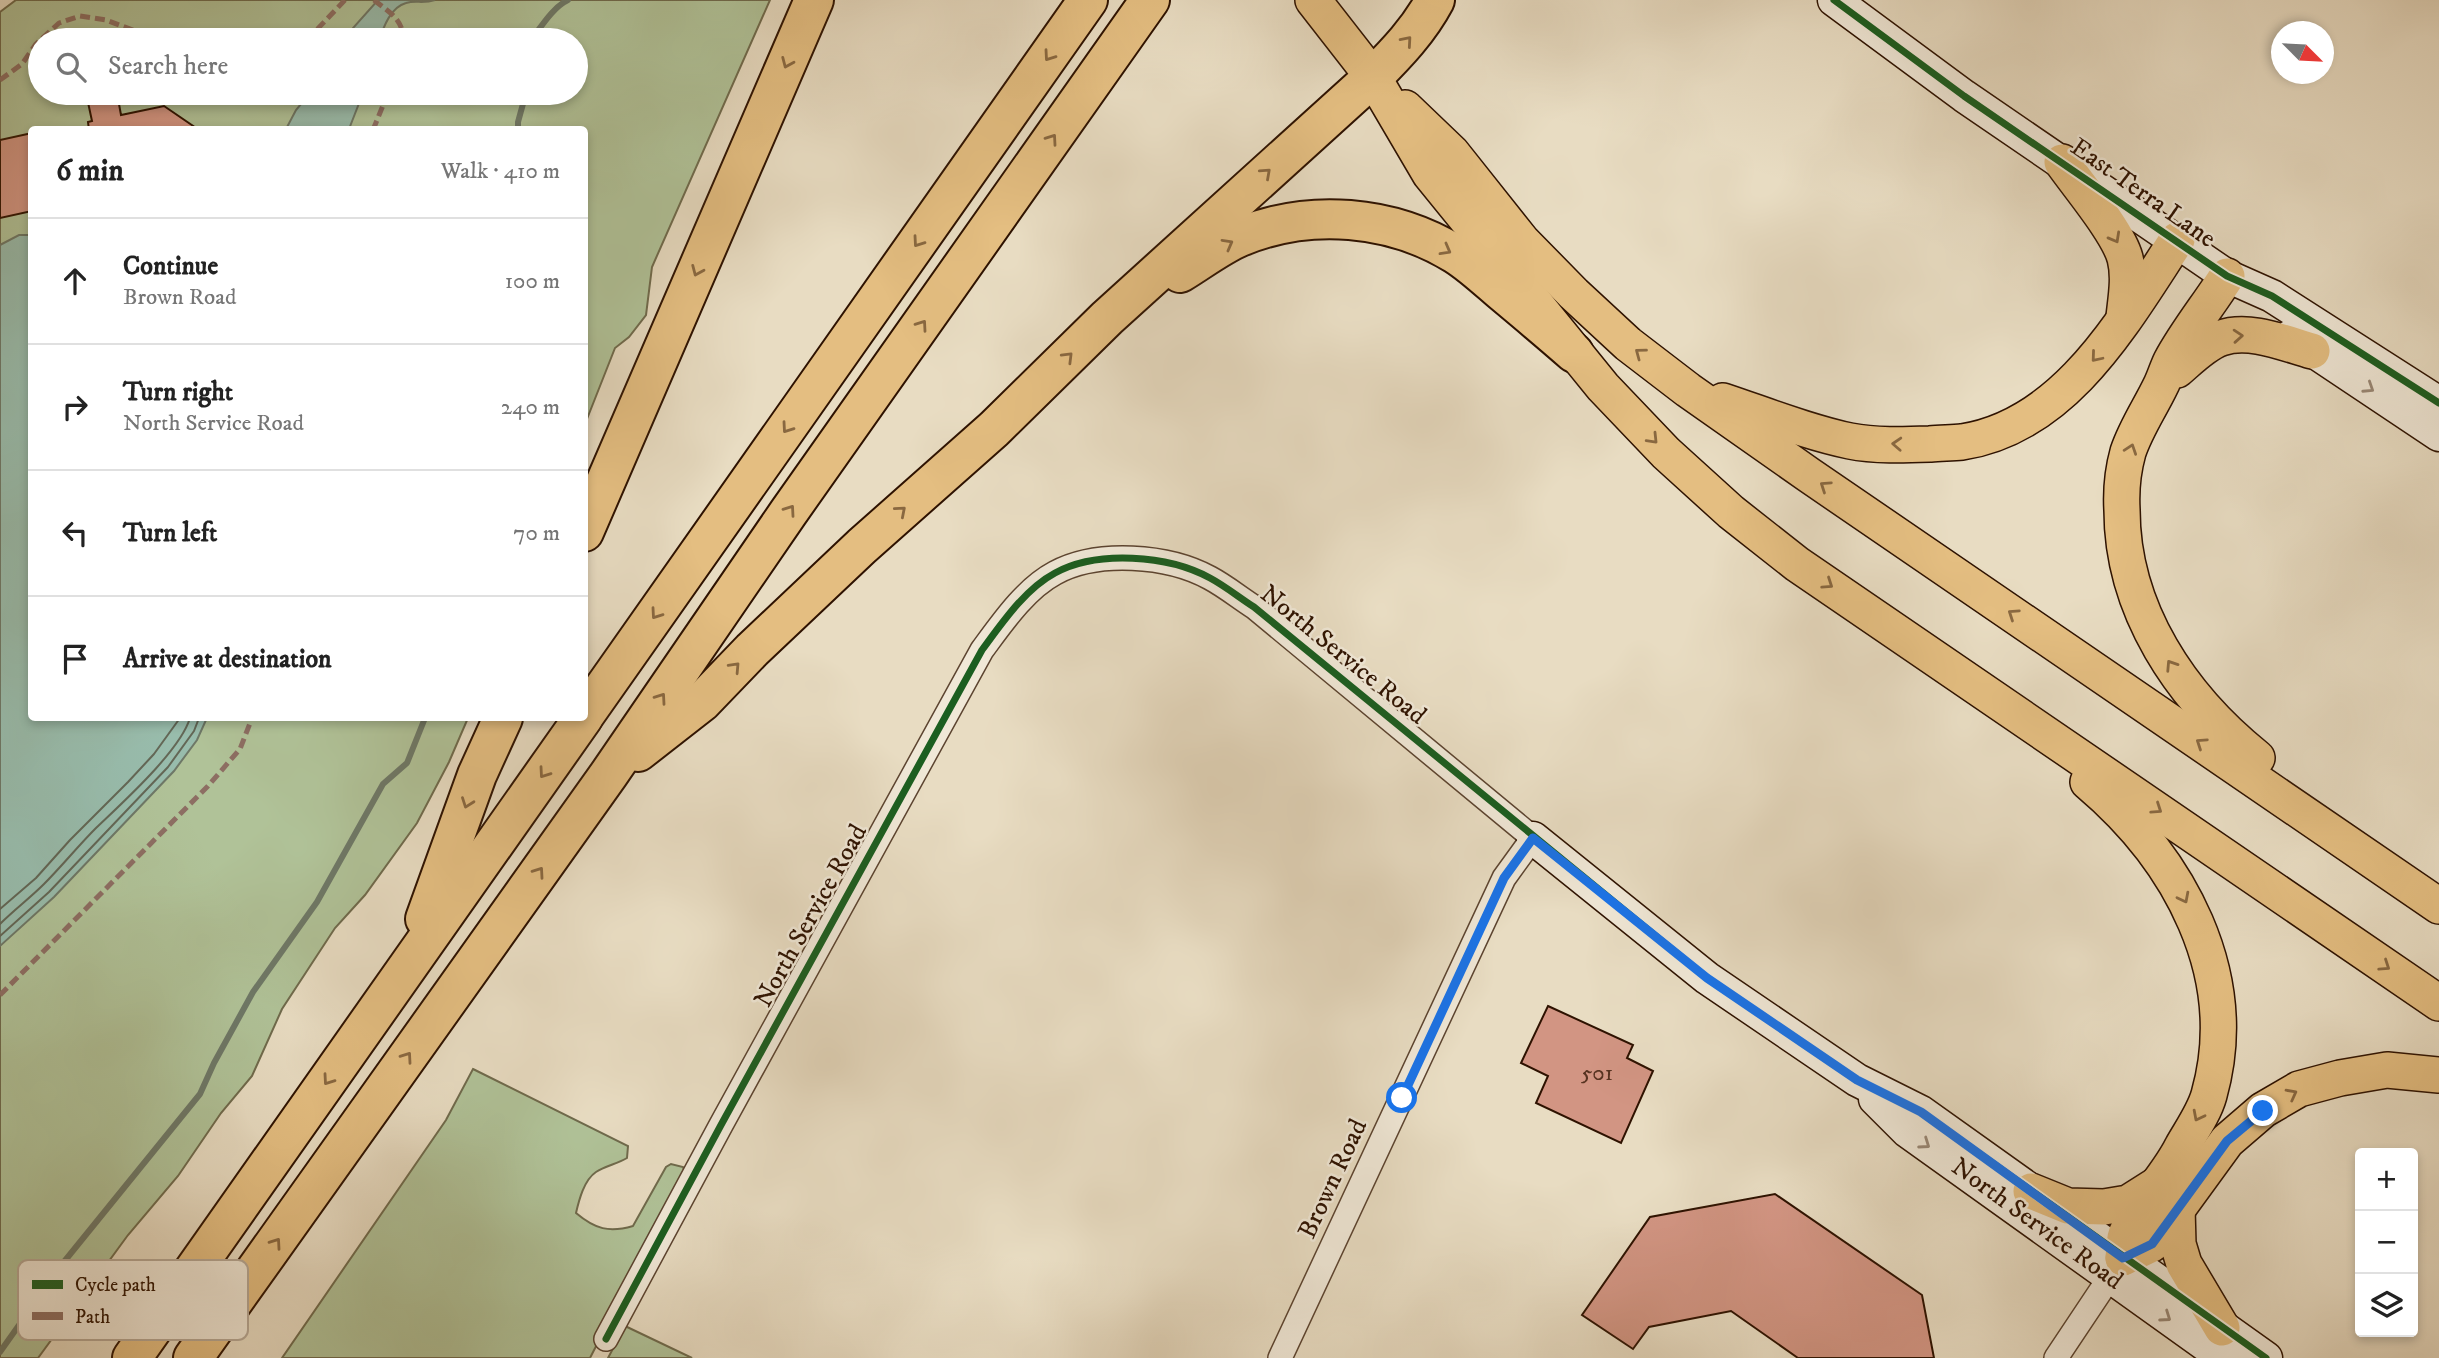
<!DOCTYPE html>
<html lang="en">
<head>
<meta charset="utf-8">
<style>
	:root { --surface:#fff; --page:#f6f6f6; --text:#222; --muted:#767676; --line:#e0e0e0 }
	body { margin:0; font-family:"IM FELL DW Pica",serif; background:var(--page); color:var(--text) }
	.controls { position:absolute; right:21px; bottom:21px; display:grid; overflow:hidden; border-radius:7px; box-shadow:0 4px 10px #0003 }
	.controls button { width:63px; height:63px; display:grid; place-items:center; padding:0; border:0; border-bottom:2px solid var(--line); background:var(--surface); color:var(--text); font:35px sans-serif }
	.compass { position:absolute; left:2271px; top:21px; width:63px; height:63px; border-radius:50%; background:var(--surface); box-shadow:0 4px 10px #0003; rotate:114deg }
	.stop { position:absolute; width:21px; height:21px; margin:-16px; border:5px solid #1a73e8; border-radius:50%; background:#fff }
	.stop.end { background:#1a73e8; border-color:#fff; box-shadow:0 2px 7px #0008 }
	.list { margin:0; padding:0; list-style:none }
	h2 { display:flex; justify-content:space-between; align-items:center; height:91px; margin:0; padding:0 28px; font-size:30px }
	h2 small { font-size:23px; font-weight:400; color:var(--muted) }
	.list li { display:grid; grid-template-columns:46px 1fr auto; gap:21px; align-items:center; box-sizing:border-box; height:126px; padding:0 28px; border-top:2px solid var(--line) }
	.list b { display:block; font-size:26px; white-space:nowrap }
	.list p { margin:0; font-size:23px; white-space:nowrap; color:var(--muted) }
	.list em { font-size:23px; font-style:normal; color:var(--muted) }
	.icon { flex:none; width:38px; height:38px; fill:none; stroke:currentColor; stroke-width:2; stroke-linecap:round; stroke-linejoin:round }
	.map { position:relative; flex:none; width:2439px; height:1358px; overflow:hidden }
	.search { position:absolute; background:var(--surface); box-shadow:0 4px 10px #0003; left:28px; top:28px; width:560px; height:77px; display:flex; align-items:center; gap:18px; box-sizing:border-box; padding:0 24px; border-radius:38px; color:var(--muted); font-size:26px }
	.panel { position:absolute; background:var(--surface); box-shadow:0 4px 10px #0003; left:28px; top:126px; width:560px; height:595px; border-radius:7px }
	.map>svg:first-child { display:block }
	.green { fill:#b0c298; stroke:#6f6a4c; stroke-width:2; fill-rule:evenodd }
	.water { fill:#98bcac; stroke:#6e7867; stroke-width:2 }
	.lines { fill:none; stroke-linecap:round; stroke-linejoin:round }
	.shore { stroke:#636756; stroke-width:2 }
	.stream { stroke:#6e7867; stroke-width:6 }
	.building { fill:#d29583; stroke:#2e1200; stroke-width:2 }
	.street-casing { stroke:#5c4430; stroke-width:26 }
	.secondary-casing { stroke:#2e1200; stroke-width:35 }
	.primary-casing { stroke:#2e1200; stroke-width:38 }
	.highway-casing { stroke:#2e1200; stroke-width:42 }
	.street { stroke:#f0e8d7; stroke-width:23 }
	.secondary { stroke:#f0e8d7; stroke-width:32 }
	.primary { stroke:#e4be81; stroke-width:35 }
	.highway { stroke:#e4be81; stroke-width:38 }
	.quiet { stroke:#8d6e63; stroke-width:5; stroke-dasharray:10 5; stroke-linecap:butt }
	.cycleway-casing { stroke:#f0e8d7; stroke-width:11 }
	.cycleway { stroke:#1b5e20; stroke-width:7 }
	.oneway { stroke:#896840 }
	.oneway2 { stroke:#998876 }
	.route { stroke:#1a73e8; stroke-width:9 }
	.labels { text-anchor:middle; dominant-baseline:central; stroke-width:5; stroke-linejoin:round; paint-order:stroke }
	.number-label { font-size:23px; fill:#573321 }
	.street-label { font-size:26px; fill:#2e1200; stroke:#f0e8d7 }
	.key { fill:#f0e8d7; stroke:#b6a896; stroke-width:2 }
	.key-label { font-size:19px; fill:#2e1200 }
</style>
</head>
<body>
<div class="map">
<svg width="2439" height="1358" viewBox="0 0 2439 1358">
	<rect width="100%" height="100%" fill="#e8dcc2"/>
	<filter id="stains"><feTurbulence type="fractalNoise" baseFrequency=".00286" numOctaves="4"/><feColorMatrix values="0 0 0 0 .2 0 0 0 0 .09 0 0 0 0 .02 0 0 0 .5 -.17"/></filter>
	<radialGradient id="worn" r=".72"><stop offset=".6" stop-color="#630" stop-opacity="0"/><stop offset="1" stop-color="#630" stop-opacity=".3"/></radialGradient>
	<g class="green">
		<path d="M16 0H770L652 267 646 315 629 337 615 348 585 424 584 130H32V718H468L449 762 417 823 365 895 335 928 282 1009 252 1076 221 1113 178 1176 128 1235 38 1358H0V12ZM40 40H576V93H40Z"/>
		<path d="M473 1069 628 1146 627 1158C617 1164 605 1166 596 1172 584 1180 579 1200 576 1213 595 1229 609 1233 633 1226L666 1167 671 1164 683 1167 685 1173 590 1358H282L446 1120Z"/>
		<polygon points="625,1326 692,1358 608,1358"/>
	</g>
	<g class="water">
		<path d="M378 0H435C423 4 416 0 406 3 391 7 383 27 380 40H346L353 28Z"/>
		<polygon points="310,93 363,93 349,129 286,129 296,110"/>
		<polygon points="19,235 32,235 32,718 206,718 206,720 197,740 174,771 54,897 0,946 0,245"/>
	</g>
	<g class="lines">
		<g class="shore">
			<polyline points="0,909 36,878 70,840 128,782 154,754 180,718"/>
			<path d="M0 924C14 910 30 898 44 884 62 866 78 846 96 828 122 803 180 751 190 718"/>
			<polyline points="0,936 49,892 168,767 194,731 199,718"/>
		</g>
		<g class="stream">
			<path d="M531 40C541 27 553 7 568 0"/>
			<polyline points="518,130 518,122 526,93"/>
			<polyline points="0,1352 63,1263 200,1094 214,1063 253,992 317,902 383,784 407,763 425,718"/>
		</g>
	</g>
	<g class="building">
		<polygon points="86,93 117,93 121,115 164,106 199,130 89,130 88,122 92,121"/>
		<polygon points="32,133 32,211 0,218 0,140"/>
		<polygon points="1548,1006 1633,1045 1627,1058 1653,1071 1621,1143 1536,1103 1548,1076 1521,1063"/>
		<polygon points="1775,1194 1922,1295 1934,1358 1798,1358 1731,1311 1649,1327 1633,1349 1582,1315 1650,1217"/>
	</g>
	<g class="lines">
		<defs>
			<g id="street">
				<path d="M606 1339 721 1125 982 650C1002 623 1025 589 1055 573 1097 550 1168 555 1210 578 1225 586 1240 598 1254 607L1533 838 1504 878 1280 1358"/>
				<polyline points="2056,1358 2110,1277"/>
			</g>
			<g id="secondary">
				<polyline points="1834,0 1964,96 2227,276 2272,296 2439,403"/>
				<polyline points="2291,336 2439,435"/>
				<polyline points="1533,838 1707,978 1857,1080 1921,1112 2266,1358"/>
				<polyline points="1875,1099 1907,1131 2224,1358"/>
			</g>
			<g id="primary">
				<polyline points="1313,0 1373,77 1430,174 1603,387 1666,453 1731,512 1797,564 2439,1003"/>
				<polyline points="1405,108 1452,153 1522,241 1574,294 1628,344 1688,390 1809,475 2439,906"/>
				<path d="M2062 162C2078 185 2118 232 2125 258 2130 277 2126 298 2124 317"/>
				<path d="M2227 276C2210 303 2185 334 2171 361 2167 369 2165 377 2161 385 2150 408 2136 428 2128 452 2123 470 2121 492 2122 510 2122 610 2181 697 2257 758"/>
				<path d="M2177 370C2190 359 2204 344 2221 338 2249 328 2284 343 2312 351"/>
				<path d="M1723 401C1765 415 1807 432 1850 441 1875 446 1904 445 1930 444 1940 443 1951 443 1962 442 2066 426 2124 320 2177 240"/>
				<path d="M2088 782C2179 859 2243 974 2209 1095 2204 1113 2191 1131 2182 1147 2167 1177 2141 1201 2127 1232 2123 1239 2124 1250 2123 1258"/>
				<polyline points="2031,1191 2068,1206 2104,1207 2128,1203 2158,1184"/>
				<polyline points="2177,1208 2178,1244 2184,1264 2222,1328"/>
				<polyline points="2123,1258 2152,1244 2227,1141 2263,1110 2299,1089 2340,1078 2387,1070 2439,1075"/>
			</g>
			<g id="highway">
				<path d="M1180 273C1200 261 1219 246 1240 237 1310 208 1391 215 1455 254 1471 264 1486 278 1501 291 1525 311 1550 332 1574 353"/>
				<polyline points="584,532 814,0"/>
				<polyline points="584,716 1088,0"/>
				<path d="M638 752 702 702 752 650 862 546 994 429 1107 318 1373 77C1397 53 1419 30 1435 0"/>
				<polyline points="425,919 477,775 503,718"/>
				<polyline points="132,1358 583,718"/>
				<polyline points="193,1358 609,774 788,513 1150,0"/>
			</g>
		</defs>
		<use href="#street" class="street-casing"/>
		<use href="#secondary" class="secondary-casing"/>
		<use href="#primary" class="primary-casing"/>
		<use href="#highway" class="highway-casing"/>
		<use href="#street" class="street"/>
		<use href="#secondary" class="secondary"/>
		<use href="#primary" class="primary"/>
		<use href="#highway" class="highway"/>
		<g class="quiet">
			<path d="M374 0C390 13 402 18 404 40"/>
			<polyline points="307,40 345,0"/>
			<polyline points="0,80 22,64 36,44 59,23 80,16 106,20 141,33 150,40"/>
			<polyline points="198,93 226,95 232,93"/>
			<polyline points="373,130 388,93"/>
			<polyline points="0,995 208,786 240,749 252,718"/>
		</g>
		<defs>
			<g id="cycleway">
				<polyline points="1834,0 1964,96 2227,276 2272,296 2439,403"/>
				<path d="M606 1339 721 1125 982 650C1002 623 1025 589 1055 573 1097 550 1168 555 1210 578 1225 586 1240 598 1254 607L1707 978 1857 1080 1921 1112 2266 1358"/>
			</g>
		</defs>
		<use href="#cycleway" class="cycleway-casing"/>
		<use href="#cycleway" class="cycleway"/>
	</g>
	<defs><path id="oneway-chevron" d="M-2-3.5L2.5 0L-2 3.5" fill="none" stroke-width="1.6" stroke-linecap="round" stroke-linejoin="round" transform="scale(1.75)"/></defs>
	<g class="oneway">
		<use href="#oneway-chevron" transform="translate(1407 41) rotate(-49)"/>
		<use href="#oneway-chevron" transform="translate(1049 56) rotate(125)"/>
		<use href="#oneway-chevron" transform="translate(787 63) rotate(113)"/>
		<use href="#oneway-chevron" transform="translate(1052 139) rotate(-55)"/>
		<use href="#oneway-chevron" transform="translate(1266 173) rotate(-42)"/>
		<use href="#oneway-chevron" transform="translate(2115 238) rotate(61)"/>
		<use href="#oneway-chevron" transform="translate(918 242) rotate(125)"/>
		<use href="#oneway-chevron" transform="translate(1228 244) rotate(-29)"/>
		<use href="#oneway-chevron" transform="translate(1446 250) rotate(29)"/>
		<use href="#oneway-chevron" transform="translate(697 271) rotate(113)"/>
		<use href="#oneway-chevron" transform="translate(922 325) rotate(-55)"/>
		<use href="#oneway-chevron" transform="translate(2238 336) rotate(-4)"/>
		<use href="#oneway-chevron" transform="translate(1640 353) rotate(-143)"/>
		<use href="#oneway-chevron" transform="translate(1068 357) rotate(-45)"/>
		<use href="#oneway-chevron" transform="translate(2096 357) rotate(130)"/>
		<use href="#oneway-chevron" transform="translate(787 428) rotate(125)"/>
		<use href="#oneway-chevron" transform="translate(1653 439) rotate(46)"/>
		<use href="#oneway-chevron" transform="translate(1897 444) rotate(-177)"/>
		<use href="#oneway-chevron" transform="translate(2131 449) rotate(-71)"/>
		<use href="#oneway-chevron" transform="translate(1825 486) rotate(-146)"/>
		<use href="#oneway-chevron" transform="translate(790 510) rotate(-55)"/>
		<use href="#oneway-chevron" transform="translate(901 511) rotate(-41)"/>
		<use href="#oneway-chevron" transform="translate(1828 584) rotate(34)"/>
		<use href="#oneway-chevron" transform="translate(656 614) rotate(125)"/>
		<use href="#oneway-chevron" transform="translate(2013 614) rotate(-146)"/>
		<use href="#oneway-chevron" transform="translate(2171 665) rotate(-123)"/>
		<use href="#oneway-chevron" transform="translate(735 667) rotate(-47)"/>
		<use href="#oneway-chevron" transform="translate(661 698) rotate(-55)"/>
		<use href="#oneway-chevron" transform="translate(2201 743) rotate(-146)"/>
		<use href="#oneway-chevron" transform="translate(544 773) rotate(125)"/>
		<use href="#oneway-chevron" transform="translate(467 803) rotate(110)"/>
		<use href="#oneway-chevron" transform="translate(2157 809) rotate(34)"/>
		<use href="#oneway-chevron" transform="translate(539 872) rotate(-55)"/>
		<use href="#oneway-chevron" transform="translate(2184 898) rotate(63)"/>
		<use href="#oneway-chevron" transform="translate(2385 966) rotate(34)"/>
		<use href="#oneway-chevron" transform="translate(407 1057) rotate(-55)"/>
		<use href="#oneway-chevron" transform="translate(328 1080) rotate(125)"/>
		<use href="#oneway-chevron" transform="translate(2292 1094) rotate(-28)"/>
		<use href="#oneway-chevron" transform="translate(2198 1116) rotate(117)"/>
		<use href="#oneway-chevron" transform="translate(276 1243) rotate(-55)"/>
	</g>
	<g class="oneway2">
		<use href="#oneway-chevron" transform="translate(2369 388) rotate(33)"/>
		<use href="#oneway-chevron" transform="translate(1925 1144) rotate(35)"/>
		<use href="#oneway-chevron" transform="translate(2166 1317) rotate(35)"/>
	</g>
	<g class="lines">
		<polyline class="route" points="1402,1098 1504,878 1533,838 1707,978 1857,1080 1921,1112 2123,1258 2152,1244 2227,1141 2263,1111"/>
	</g>
	<g class="labels">
		<g class="number-label">
			<text x="1597" y="1073">501</text>
		</g>
		<g class="street-label">
			<text transform="translate(2143 193) rotate(35)">East Terra Lane</text>
			<text transform="translate(1343 655) rotate(39)">North Service Road</text>
			<text transform="translate(811 916) rotate(-61)">North Service Road</text>
			<text transform="translate(1333 1179) rotate(-65)">Brown Road</text>
			<text transform="translate(2037 1224) rotate(36)">North Service Road</text>
		</g>
	</g>
	<rect x="18" y="1260" width="230" height="80" rx="10" class="key"/>
	<rect x="32" y="1280" width="31" height="9" fill="#1b5e20"/>
	<rect x="32" y="1312" width="31" height="8" fill="#8d6e63"/>
	<g class="key-label">
		<text x="75" y="1291">Cycle path</text>
		<text x="75" y="1323">Path</text>
	</g>
	<rect width="100%" height="100%" filter="url(#stains)"/>
	<rect width="100%" height="100%" fill="url(#worn)"/>
</svg>
<div class="controls">
<button>+</button>
<button>−</button>
<button><svg class="icon" aria-label="layers" viewBox="0 0 24 24"><path d="M12 4l9 5-9 5-9-5zM3 14l9 5 9-5"/></svg></button>
</div>
<svg class="compass" viewBox="-18 -18 36 36"><path d="M0-13l5 13h-10z" fill="#e53935"/><path d="M0 13l5-13h-10z" fill="#767676"/></svg>
<div class="stop" style="left:1402px;top:1098px"></div>
<div class="stop end" style="left:2263px;top:1111px"></div>
<div class="search"><svg class="icon" aria-label="search" viewBox="0 0 24 24"><circle cx="10" cy="10" r="6"/><path d="M15 15l6 6"/></svg>Search here</div>
<section class="panel">
<h2>6 min<small>Walk · 410 m</small></h2>
<ul class="list">
<li><svg class="icon" aria-label="ahead" viewBox="0 0 24 24"><path d="M12 20V5M6 11l6-6 6 6"/></svg><div><b>Continue</b><p>Brown Road</p></div><em>100 m</em></li>
<li><svg class="icon" aria-label="right" viewBox="0 0 24 24"><path d="M7 20v-9h11M14 6l5 5-5 5"/></svg><div><b>Turn right</b><p>North Service Road</p></div><em>240 m</em></li>
<li><svg class="icon" aria-label="left" viewBox="0 0 24 24"><path d="M17 20v-9H6M10 6l-5 5 5 5"/></svg><div><b>Turn left</b></div><em>70 m</em></li>
<li><svg class="icon" aria-label="arrive" viewBox="0 0 24 24"><path d="M6 21V4h12l-3 4 3 4H6"/></svg><div><b>Arrive at destination</b></div></li>
</ul>
</section>
</div>
</body>
</html>
